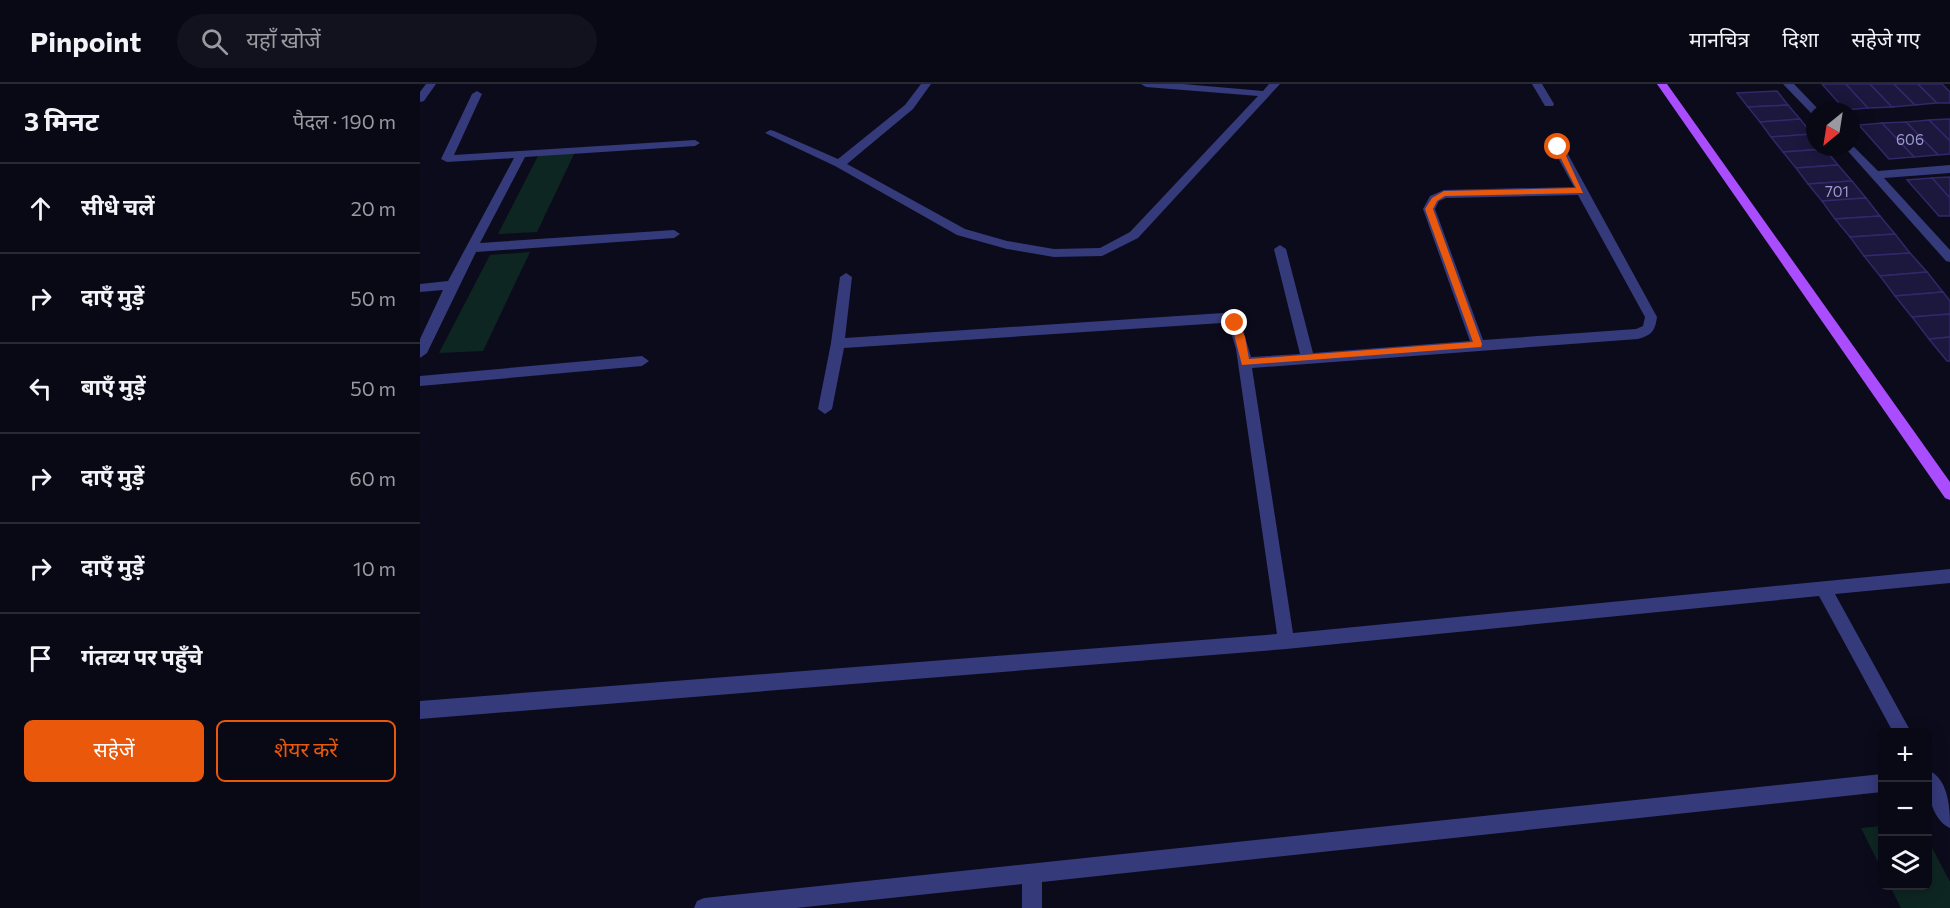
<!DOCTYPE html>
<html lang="hi">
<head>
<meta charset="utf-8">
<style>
	:root { --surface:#090815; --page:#12111e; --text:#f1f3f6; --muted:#999aa0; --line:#292934; --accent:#ea580c }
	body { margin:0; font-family:Commissioner,"Noto Sans Devanagari",sans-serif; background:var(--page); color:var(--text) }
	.controls { position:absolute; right:18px; bottom:18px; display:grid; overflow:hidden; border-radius:9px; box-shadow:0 3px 15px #0003 }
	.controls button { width:54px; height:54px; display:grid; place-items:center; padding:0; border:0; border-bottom:2px solid var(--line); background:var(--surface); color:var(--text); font:30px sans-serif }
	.compass { position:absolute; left:1386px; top:18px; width:54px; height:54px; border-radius:50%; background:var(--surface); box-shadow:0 3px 15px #0003; rotate:210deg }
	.stop { position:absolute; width:18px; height:18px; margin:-14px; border:4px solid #ea580c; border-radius:50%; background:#fff }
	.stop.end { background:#ea580c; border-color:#fff; box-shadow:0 2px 6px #0008 }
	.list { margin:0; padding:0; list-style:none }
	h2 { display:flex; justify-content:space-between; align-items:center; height:78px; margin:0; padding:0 24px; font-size:26px }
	h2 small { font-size:20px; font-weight:400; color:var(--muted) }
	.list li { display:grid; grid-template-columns:39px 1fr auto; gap:18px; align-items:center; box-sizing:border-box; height:90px; padding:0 24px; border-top:2px solid var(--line) }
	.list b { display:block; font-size:22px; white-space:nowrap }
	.list em { font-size:20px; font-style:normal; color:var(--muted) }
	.actions { display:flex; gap:12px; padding:18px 24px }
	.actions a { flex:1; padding:14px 0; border:2px solid var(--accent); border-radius:9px; text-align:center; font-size:21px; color:var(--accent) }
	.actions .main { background:var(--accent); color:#fff }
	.icon { flex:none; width:33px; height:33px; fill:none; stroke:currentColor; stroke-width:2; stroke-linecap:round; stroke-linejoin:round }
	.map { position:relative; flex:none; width:1530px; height:824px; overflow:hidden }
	header { display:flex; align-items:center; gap:36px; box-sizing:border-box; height:84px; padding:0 30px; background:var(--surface); border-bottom:2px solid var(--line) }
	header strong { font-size:28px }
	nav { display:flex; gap:33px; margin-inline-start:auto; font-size:21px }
	.search { width:420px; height:54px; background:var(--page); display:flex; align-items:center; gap:15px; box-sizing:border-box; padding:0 21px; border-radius:33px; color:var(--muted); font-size:22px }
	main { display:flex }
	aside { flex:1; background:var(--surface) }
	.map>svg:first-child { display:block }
	.green { fill:#0e2622 }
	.building { fill:#1b173d; stroke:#2f2969; stroke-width:1.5 }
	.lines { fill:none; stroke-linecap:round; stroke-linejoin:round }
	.minor { fill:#353a7b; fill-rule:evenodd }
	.major { fill:#aa4dff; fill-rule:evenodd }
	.route { fill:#ea580c }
	.labels { text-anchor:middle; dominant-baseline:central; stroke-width:4.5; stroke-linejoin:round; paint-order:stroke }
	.far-number-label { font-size:15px; fill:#9b9ace }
</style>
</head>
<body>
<header>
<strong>Pinpoint</strong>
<div class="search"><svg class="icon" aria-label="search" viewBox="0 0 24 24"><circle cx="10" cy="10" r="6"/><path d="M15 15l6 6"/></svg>यहाँ खोजें</div>
<nav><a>मानचित्र</a><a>दिशा</a><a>सहेजे गए</a></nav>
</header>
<main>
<aside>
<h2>3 मिनट<small>पैदल · 190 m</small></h2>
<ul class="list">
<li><svg class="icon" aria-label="ahead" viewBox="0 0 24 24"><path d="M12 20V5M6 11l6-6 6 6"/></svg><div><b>सीधे चलें</b></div><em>20 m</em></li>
<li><svg class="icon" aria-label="right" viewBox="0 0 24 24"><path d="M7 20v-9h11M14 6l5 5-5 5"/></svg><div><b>दाएँ मुड़ें</b></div><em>50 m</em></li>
<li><svg class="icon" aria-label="left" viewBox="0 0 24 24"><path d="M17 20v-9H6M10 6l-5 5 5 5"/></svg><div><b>बाएँ मुड़ें</b></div><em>50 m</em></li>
<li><svg class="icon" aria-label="right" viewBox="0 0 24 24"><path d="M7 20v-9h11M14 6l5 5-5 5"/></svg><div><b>दाएँ मुड़ें</b></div><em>60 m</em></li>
<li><svg class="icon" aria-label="right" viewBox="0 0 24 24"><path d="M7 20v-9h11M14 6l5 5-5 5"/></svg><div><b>दाएँ मुड़ें</b></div><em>10 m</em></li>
<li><svg class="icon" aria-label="arrive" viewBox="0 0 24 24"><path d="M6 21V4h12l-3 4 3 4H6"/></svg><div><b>गंतव्य पर पहुँचे</b></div></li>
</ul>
<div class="actions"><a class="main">सहेजें</a><a>शेयर करें</a></div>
</aside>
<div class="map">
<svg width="1530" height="824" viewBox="0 0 1530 824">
	<rect width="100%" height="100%" fill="#0c0b1c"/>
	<g class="green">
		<polygon points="155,68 117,148 78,150 119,70"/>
		<polygon points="110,168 63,267 19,269 70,171"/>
		<polygon points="1462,742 1462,786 1441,744"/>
		<polygon points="1508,756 1530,798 1530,824 1481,824 1470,802 1508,802"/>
	</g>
	<g class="building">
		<polygon points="1402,0 1426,0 1448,24 1425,26"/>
		<polygon points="1426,0 1450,0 1472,23 1448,24"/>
		<polygon points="1450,0 1474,0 1495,21 1472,23"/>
		<polygon points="1474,0 1498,0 1517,19 1495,21"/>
		<polygon points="1498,0 1522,0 1530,8 1530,19 1517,19"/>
		<polygon points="1357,7 1368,21 1328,23 1317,9"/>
		<polygon points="1368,21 1380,35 1340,38 1328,23"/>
		<polygon points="1380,35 1392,50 1351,53 1340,38"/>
		<polygon points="1530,35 1530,57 1509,36"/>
		<polygon points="1509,36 1530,57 1530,70 1518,71 1486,38"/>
		<polygon points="1486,38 1518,71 1494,73 1462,39"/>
		<polygon points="1462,39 1494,73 1469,75 1439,41"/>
		<polygon points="1392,50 1395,53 1395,63 1403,63 1405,65 1363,68 1351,53"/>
		<polygon points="1405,65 1418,81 1376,84 1363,68"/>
		<polygon points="1418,81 1432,97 1388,100 1376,84"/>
		<polygon points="1530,93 1530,114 1512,94"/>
		<polygon points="1512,94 1530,114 1530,132 1519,132 1487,96"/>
		<polygon points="1432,97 1446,114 1402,117 1388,100"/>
		<polygon points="1446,114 1460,132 1415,135 1402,117"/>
		<polygon points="1460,132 1475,150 1430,153 1415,135"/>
		<polygon points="1475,150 1490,169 1444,172 1430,153"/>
		<polygon points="1490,169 1507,188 1460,192 1444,172"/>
		<polygon points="1507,188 1523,208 1475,212 1460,192"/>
		<polygon points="1523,208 1530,217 1530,230 1492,233 1475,212"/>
		<polygon points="1530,230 1530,253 1509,255 1492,233"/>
		<polygon points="1530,253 1530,277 1527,277 1509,255"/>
	</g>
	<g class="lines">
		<g class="minor">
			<polygon points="6,0 16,0 4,17 0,18 0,8"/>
			<polygon points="501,0 511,0 493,25 427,80 545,145 587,157 634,165 680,164 710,148 838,12 726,3 721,0 763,0 843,7 849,0 860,0 718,154 682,172 634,173 587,165 537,151 415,82 345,49 350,46 354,47 418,75 485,21"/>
			<polygon points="1112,0 1122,0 1134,20 1133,22 1125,22"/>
			<polygon points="1363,0 1374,0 1400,27 1395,27 1395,30 1391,29"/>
			<polygon points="57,7 62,10 34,71 275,56 280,59 275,62 105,73 60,159 254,146 260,150 254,154 56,168 7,269 0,274 0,255 23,206 0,208 0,200 28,197 94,74 27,78 21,75 52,10"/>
			<path d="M1138 60 1144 63 1237 233C1235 247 1232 251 1218 255L832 284 873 549 1530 485V499L1415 510 1491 648H1473L1399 512 866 565 0 635V617L857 550 816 265 809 242 802 239 424 264 412 325 405 330 398 325 411 259 420 193 426 189 432 193 425 254 803 229 820 236 831 273 880 270 854 165 860 161 866 165 893 269 1050 257 1003 125 1010 112 1024 106 1154 103 1132 63ZM1158 111 1225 233 1223 242 1216 245 1063 256 1015 125 1019 117 1026 114Z"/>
			<polygon points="1431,60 1458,87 1530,81 1530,89 1464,94 1530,166 1530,178 1526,177 1426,65 1424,63 1431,63"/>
			<polygon points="222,272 229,277 222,282 0,302 0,292"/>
			<path d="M1508 686C1529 695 1530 725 1530 744 1511 736 1506 704 1508 686Z"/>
			<polygon points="1462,690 1462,708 622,798 622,824 602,824 602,800 376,824 274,824 277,817 284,814"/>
		</g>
		<polygon class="major" points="1237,0 1247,0 1530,398 1530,416 1525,414"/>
	</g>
	<polygon class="route" points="1138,60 1142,63 1163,109 1025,112 1017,117 1013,125 1062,260 1061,263 822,281 811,239 815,236 818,237 825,253 829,275 1053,258 1005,125 1012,114 1024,107 1156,104 1135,63"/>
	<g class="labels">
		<g class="far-number-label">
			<text x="1490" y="55">606</text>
			<text x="1417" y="107">701</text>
		</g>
	</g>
</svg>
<div class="controls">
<button>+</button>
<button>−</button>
<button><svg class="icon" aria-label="layers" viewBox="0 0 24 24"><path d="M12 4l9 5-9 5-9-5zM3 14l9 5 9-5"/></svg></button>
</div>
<svg class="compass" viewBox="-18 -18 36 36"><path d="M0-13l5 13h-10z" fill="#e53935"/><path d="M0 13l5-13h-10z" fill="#999aa0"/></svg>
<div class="stop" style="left:1138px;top:63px"></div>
<div class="stop end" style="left:815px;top:239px"></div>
</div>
</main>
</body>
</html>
